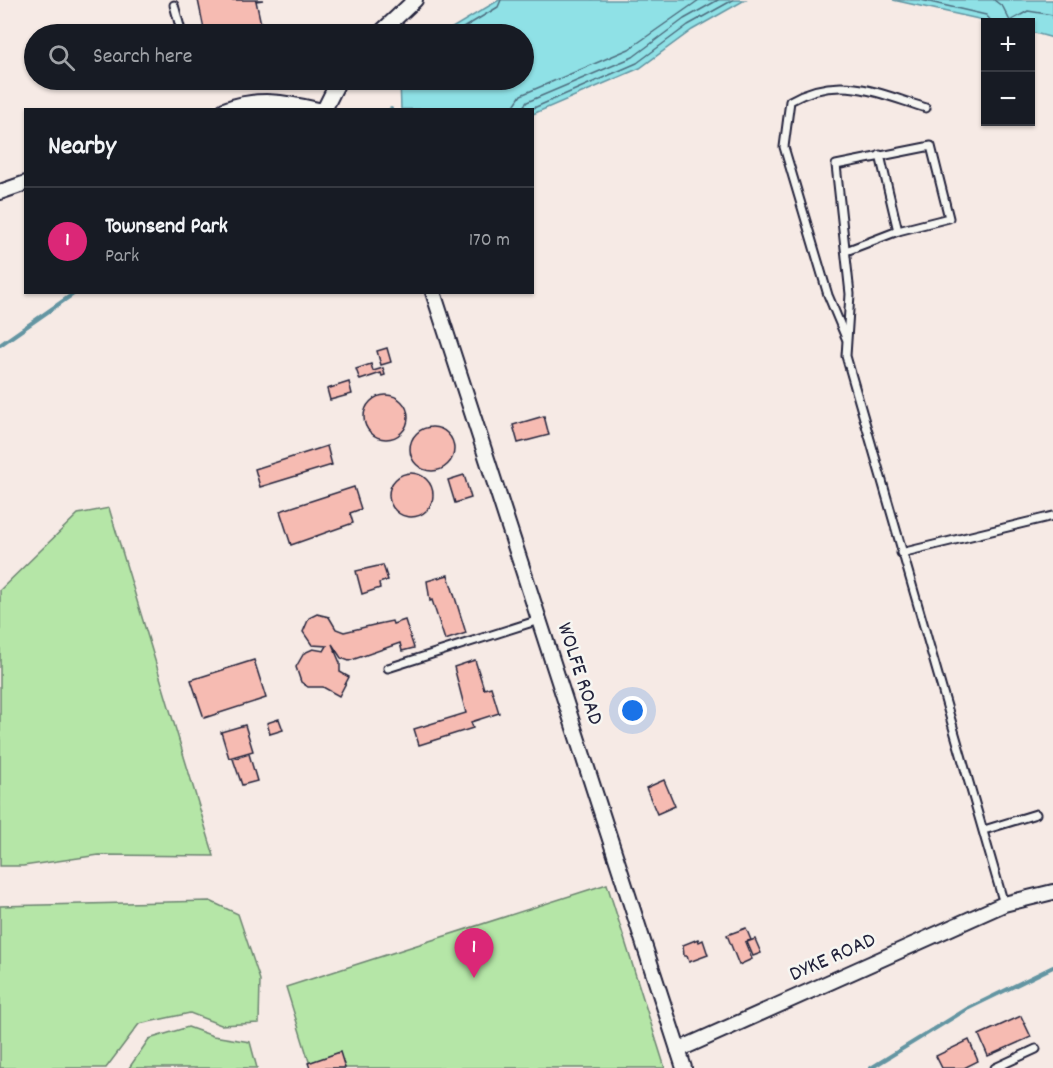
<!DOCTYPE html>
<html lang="en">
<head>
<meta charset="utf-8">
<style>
	:root { --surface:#171b24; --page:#242831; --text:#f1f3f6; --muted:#9ea1a6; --line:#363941; --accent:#db2777 }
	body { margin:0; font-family:Dekko,sans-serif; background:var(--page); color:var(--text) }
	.controls { position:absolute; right:18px; top:18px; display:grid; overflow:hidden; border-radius:0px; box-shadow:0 2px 4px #0004 }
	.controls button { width:54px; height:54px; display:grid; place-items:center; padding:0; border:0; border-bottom:2px solid var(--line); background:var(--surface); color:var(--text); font:30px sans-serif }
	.you { position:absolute; left:633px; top:711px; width:21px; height:21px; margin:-15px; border:4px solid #fff; border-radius:50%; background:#1a73e8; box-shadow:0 0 0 9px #1a73e833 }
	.badge { display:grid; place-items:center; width:39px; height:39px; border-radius:50%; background:var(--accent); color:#fff; font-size:20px; font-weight:700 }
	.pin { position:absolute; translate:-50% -50px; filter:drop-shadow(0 2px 3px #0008) }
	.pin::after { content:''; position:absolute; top:32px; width:21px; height:18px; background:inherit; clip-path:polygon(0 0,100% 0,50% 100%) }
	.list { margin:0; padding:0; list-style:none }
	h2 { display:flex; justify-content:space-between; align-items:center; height:78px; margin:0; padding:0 24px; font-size:26px }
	h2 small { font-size:20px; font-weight:400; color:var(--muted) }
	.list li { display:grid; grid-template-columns:39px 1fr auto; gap:18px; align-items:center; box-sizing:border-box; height:108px; padding:0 24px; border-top:2px solid var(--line) }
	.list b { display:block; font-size:22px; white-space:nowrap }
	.list p { margin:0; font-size:20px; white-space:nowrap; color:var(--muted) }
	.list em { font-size:20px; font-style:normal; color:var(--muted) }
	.icon { flex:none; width:33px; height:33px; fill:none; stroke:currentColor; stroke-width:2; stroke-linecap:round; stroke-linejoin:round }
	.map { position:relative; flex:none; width:1053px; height:1068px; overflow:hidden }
	.search { position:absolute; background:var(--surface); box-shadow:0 2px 4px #0004; left:24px; top:24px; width:510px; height:66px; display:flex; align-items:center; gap:15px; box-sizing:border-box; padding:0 21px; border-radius:33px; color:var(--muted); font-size:22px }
	.panel { position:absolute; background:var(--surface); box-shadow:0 2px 4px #0004; left:24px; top:108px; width:510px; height:186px; border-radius:0px }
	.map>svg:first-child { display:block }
	.green { fill:#b5e6a7; stroke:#6c8471; stroke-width:1.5 }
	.water { fill:#8fe1e6; stroke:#6395a2; stroke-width:1.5 }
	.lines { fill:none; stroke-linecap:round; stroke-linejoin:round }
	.shore { stroke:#4e6e7f; stroke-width:1.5 }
	.stream { stroke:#6395a2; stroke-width:4 }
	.building { fill:#f6bbb2; stroke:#22223b; stroke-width:1.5 }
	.lane-casing { stroke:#22223b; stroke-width:11 }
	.street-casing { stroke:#22223b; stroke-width:18 }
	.lane { stroke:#f6f6f2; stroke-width:7 }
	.street { stroke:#f6f6f2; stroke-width:14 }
	.labels { text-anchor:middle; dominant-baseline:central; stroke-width:5; stroke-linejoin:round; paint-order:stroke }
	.street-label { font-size:22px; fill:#22223b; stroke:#f6f6f2 }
</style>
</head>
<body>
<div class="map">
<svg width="1053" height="1068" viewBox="0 0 1053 1068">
	<rect width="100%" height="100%" fill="#f6eae5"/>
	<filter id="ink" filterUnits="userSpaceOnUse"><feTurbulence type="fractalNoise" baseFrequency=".0167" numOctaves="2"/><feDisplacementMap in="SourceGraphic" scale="12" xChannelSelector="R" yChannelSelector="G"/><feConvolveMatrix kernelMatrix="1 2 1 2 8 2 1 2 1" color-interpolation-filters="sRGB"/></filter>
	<g filter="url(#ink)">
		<g class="green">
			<polygon points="109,508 214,856 99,855 23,866 0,866 0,590 78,514"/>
			<polygon points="607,884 665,1068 311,1068 286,987"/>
			<polygon points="210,901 238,914 260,980 259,1023 221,1025 190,1013 139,1024 106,1068 0,1068 0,906"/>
			<polygon points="188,1027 213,1036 250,1042 257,1068 129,1068 149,1039"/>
		</g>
		<g class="water">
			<polygon points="499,0 745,0 692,30 640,68 533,114 532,110 401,109 400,80 524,80 524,34 442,34"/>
			<polygon points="893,0 1053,0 1053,38 1031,32 1030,22 992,22"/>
		</g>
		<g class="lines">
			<g class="shore">
				<polyline points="921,0 986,15 992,22"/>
				<polyline points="994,0 1003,7 1010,21 1028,11 1053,15"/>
				<polyline points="453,34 498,7 501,0"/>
				<polyline points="511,110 521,95 629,49 699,0"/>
				<polyline points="520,110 527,102 633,57 684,19 718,0"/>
				<polyline points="529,110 637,63 688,25 733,0"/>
			</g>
			<g class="stream">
				<polyline points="390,110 391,109"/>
				<polyline points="0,345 76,292"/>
				<polyline points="871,1068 967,1009 1053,967"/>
			</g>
		</g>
		<g class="building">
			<polygon points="198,0 263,0 256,1 261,24 243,28 244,32 232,34 224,34 224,32 205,34"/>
			<polygon points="387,348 391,362 381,365 377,351"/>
			<polygon points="371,364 373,371 383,368 385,375 382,376 381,373 360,380 356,369"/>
			<polygon points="349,382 352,394 330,400 327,389"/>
			<circle cx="386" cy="417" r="22"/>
			<polygon points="544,416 549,435 518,443 513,425"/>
			<circle cx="432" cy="449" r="22"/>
			<polygon points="327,446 332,465 260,487 255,469"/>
			<circle cx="411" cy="495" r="22"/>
			<polygon points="464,475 471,498 455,503 448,480"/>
			<polygon points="354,487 361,509 350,513 353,523 291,545 280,511"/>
			<polygon points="383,565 388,580 379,583 380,588 362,594 356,571"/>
			<polygon points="448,575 466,633 445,640 432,600 430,601 427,581"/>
			<polygon points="317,614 329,617 336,629 344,632 378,624 392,621 393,624 405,620 414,648 402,651 400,643 349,661 341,658 332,644 340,663 340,672 349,677 339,696 323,687 308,687 301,682 296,667 304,653 313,649 324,651 327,646 312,645 303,632 309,618"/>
			<polygon points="254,660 266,698 204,718 191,680"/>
			<polygon points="475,660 484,689 491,687 499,713 471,722 473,728 419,745 414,729 466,713 454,667"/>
			<polygon points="279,719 283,730 270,734 267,723"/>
			<polygon points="245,725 253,751 229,758 221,732"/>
			<polygon points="249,754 257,781 242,785 233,759"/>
			<polygon points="664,780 675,806 657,814 646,788"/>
			<polygon points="746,928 751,940 745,942 752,959 739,965 727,935"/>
			<polygon points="698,939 699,942 703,940 708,955 689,962 687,956 684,956 683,945"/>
			<polygon points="755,939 761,953 753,956 747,942"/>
			<polygon points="1021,1016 1031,1037 988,1056 979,1035"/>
			<polygon points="969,1040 978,1061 964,1068 942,1068 936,1056"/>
			<polygon points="340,1052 345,1068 310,1068 308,1063"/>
		</g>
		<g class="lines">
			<defs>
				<g id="lane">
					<polyline points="174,5 182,34"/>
					<polyline points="880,155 898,231"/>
					<polyline points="846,251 898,231 949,218 931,146 836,165 850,294 846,356 1004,904"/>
					<path d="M846 338 828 295 784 147 790 101C839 73 877 93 926 108"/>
					<polyline points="901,553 1053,516"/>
					<polyline points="388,668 539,620"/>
					<polyline points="984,830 1036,814"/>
					<polyline points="995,1068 1036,1049"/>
				</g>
				<g id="street">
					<polyline points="379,34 415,0"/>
					<path d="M224 110C257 97 285 102 318 110"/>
					<polyline points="324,110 339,80"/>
					<polyline points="0,192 26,183"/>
					<polyline points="433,292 684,1068"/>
					<polyline points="678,1050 1004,904 1053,892"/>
				</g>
			</defs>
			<use href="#lane" class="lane-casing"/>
			<use href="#street" class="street-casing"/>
			<use href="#lane" class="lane"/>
			<use href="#street" class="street"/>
		</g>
	</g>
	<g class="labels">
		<g class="street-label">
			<text transform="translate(579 674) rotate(72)">WOLFE ROAD</text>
			<text transform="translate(833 958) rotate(-24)">DYKE ROAD</text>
		</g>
	</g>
</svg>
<div class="controls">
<button>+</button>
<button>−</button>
</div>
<div class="you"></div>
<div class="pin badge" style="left:474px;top:978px">1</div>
<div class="search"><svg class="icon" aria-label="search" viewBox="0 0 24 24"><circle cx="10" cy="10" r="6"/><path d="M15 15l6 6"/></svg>Search here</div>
<section class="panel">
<h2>Nearby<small></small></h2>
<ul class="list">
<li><span class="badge">1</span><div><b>Townsend Park</b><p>Park</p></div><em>170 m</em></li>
</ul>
</section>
</div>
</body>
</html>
